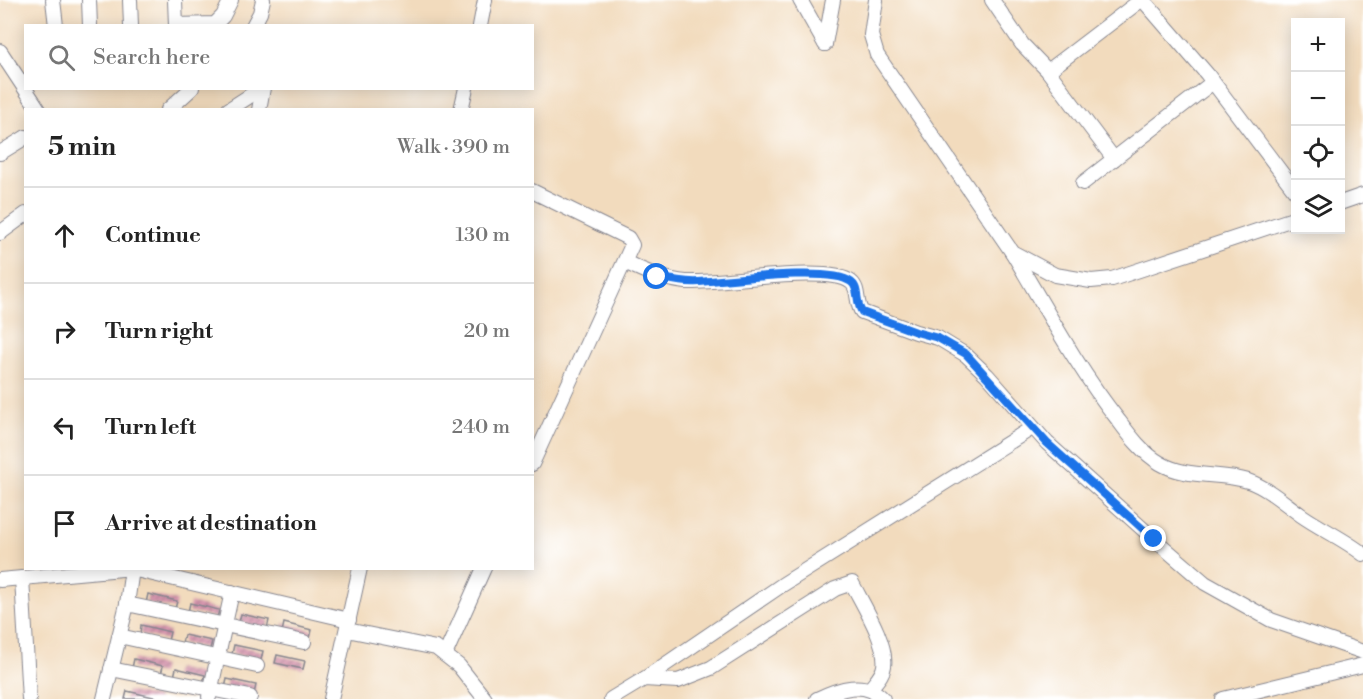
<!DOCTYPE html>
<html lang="en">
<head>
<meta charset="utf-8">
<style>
	:root { --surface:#fff; --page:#f6f6f6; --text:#222; --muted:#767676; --line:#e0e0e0 }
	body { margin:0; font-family:"Libre Bodoni",serif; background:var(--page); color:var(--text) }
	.controls { position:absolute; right:18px; top:18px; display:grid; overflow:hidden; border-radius:0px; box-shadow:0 3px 15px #0003 }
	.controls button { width:54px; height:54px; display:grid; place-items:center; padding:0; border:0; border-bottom:2px solid var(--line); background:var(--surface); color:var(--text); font:30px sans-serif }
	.stop { position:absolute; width:18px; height:18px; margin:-14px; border:4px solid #1a73e8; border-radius:50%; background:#fff }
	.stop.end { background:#1a73e8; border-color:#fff; box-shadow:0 2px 6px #0008 }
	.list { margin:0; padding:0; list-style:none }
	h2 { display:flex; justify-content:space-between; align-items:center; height:78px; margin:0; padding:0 24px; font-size:26px }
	h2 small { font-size:20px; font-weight:400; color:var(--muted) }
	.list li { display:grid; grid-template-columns:39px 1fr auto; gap:18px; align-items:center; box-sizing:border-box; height:96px; padding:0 24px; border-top:2px solid var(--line) }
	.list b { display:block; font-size:22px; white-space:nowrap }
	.list em { font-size:20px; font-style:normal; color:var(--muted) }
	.icon { flex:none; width:33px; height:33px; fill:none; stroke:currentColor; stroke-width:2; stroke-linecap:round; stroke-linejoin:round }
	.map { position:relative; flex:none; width:1363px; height:699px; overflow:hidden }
	.search { position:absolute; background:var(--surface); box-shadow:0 3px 15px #0003; left:24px; top:24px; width:510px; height:66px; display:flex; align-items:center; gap:15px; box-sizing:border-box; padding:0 21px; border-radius:0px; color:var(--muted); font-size:22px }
	.panel { position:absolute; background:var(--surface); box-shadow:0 3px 15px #0003; left:24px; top:108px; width:510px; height:462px; border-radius:0px }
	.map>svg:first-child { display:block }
	.building { fill:url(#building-hatch) }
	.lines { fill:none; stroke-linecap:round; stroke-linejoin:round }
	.minor-casing { stroke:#86858e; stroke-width:16 }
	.minor { stroke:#fff; stroke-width:14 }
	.route { stroke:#1a73e8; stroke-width:8 }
</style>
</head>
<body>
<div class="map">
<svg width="1363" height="699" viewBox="0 0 1363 699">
	<defs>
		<pattern id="building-hatch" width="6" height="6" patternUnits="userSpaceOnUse" patternTransform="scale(1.5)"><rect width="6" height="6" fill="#d696ae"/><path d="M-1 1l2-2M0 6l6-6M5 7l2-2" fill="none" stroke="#ad7b91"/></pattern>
	</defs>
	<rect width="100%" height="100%" fill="#fff"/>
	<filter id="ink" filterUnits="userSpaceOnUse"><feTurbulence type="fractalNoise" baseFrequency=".0167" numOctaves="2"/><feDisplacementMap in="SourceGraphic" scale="12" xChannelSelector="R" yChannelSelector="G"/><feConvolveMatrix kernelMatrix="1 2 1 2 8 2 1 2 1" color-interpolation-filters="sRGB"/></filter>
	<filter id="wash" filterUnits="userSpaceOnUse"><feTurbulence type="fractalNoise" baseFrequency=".008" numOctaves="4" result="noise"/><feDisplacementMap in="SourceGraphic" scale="24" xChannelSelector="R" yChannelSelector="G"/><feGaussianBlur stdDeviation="1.35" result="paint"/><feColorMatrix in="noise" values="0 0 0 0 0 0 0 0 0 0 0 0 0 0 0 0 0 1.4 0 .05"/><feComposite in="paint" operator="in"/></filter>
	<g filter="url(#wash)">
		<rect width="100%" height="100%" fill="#f2dbbd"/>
		<g id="blocks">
			<g class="building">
				<polygon points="148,594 177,601 175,609 146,603"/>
				<polygon points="190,603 219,610 217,618 188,612"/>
				<polygon points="241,614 269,620 267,629 239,622"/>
				<polygon points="284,623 312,630 310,638 282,632"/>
				<polygon points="141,625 170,632 168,641 140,634"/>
				<polygon points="184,635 212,641 210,649 182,643"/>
				<polygon points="234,645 263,651 261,660 232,654"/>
				<polygon points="277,655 305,661 303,669 275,663"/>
				<polygon points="134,659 163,666 161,674 132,668"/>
				<polygon points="176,668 205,675 203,683 174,677"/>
				<polygon points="227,679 256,685 254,694 225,688"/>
				<polygon points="127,691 158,698 158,699 125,699"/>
			</g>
		</g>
	</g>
	<g filter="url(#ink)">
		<use href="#blocks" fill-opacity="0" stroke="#86858e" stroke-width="1.5"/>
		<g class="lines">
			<defs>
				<g id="minor">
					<polyline points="53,0 56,26"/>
					<polyline points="89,0 90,26"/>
					<polyline points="130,0 131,26"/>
					<polyline points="175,0 176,26"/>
					<polyline points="800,0 825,44"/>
					<polyline points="876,0 871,35 877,55 1012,252 1055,275 1091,281 1112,279 1296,218"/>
					<polyline points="992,0 1022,44 1048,71 1114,159"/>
					<polyline points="1143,0 1207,74 1296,192"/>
					<polyline points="176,25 215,24 223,16 231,0"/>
					<polyline points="253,26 260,13 263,0"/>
					<polyline points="480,26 485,0"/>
					<polyline points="825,44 833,0"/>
					<polyline points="0,51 39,110"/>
					<polyline points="1048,71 1141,0"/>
					<polyline points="168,110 192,88"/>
					<polyline points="228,110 262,88"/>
					<polyline points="259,110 263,88"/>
					<polyline points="461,110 466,88"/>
					<polyline points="0,153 26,137"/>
					<polyline points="1083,183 1213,82"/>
					<polyline points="532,191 628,238 632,245 532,464"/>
					<polyline points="1340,203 1363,195"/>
					<polyline points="0,233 26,214"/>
					<path d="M1012 252C1046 309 1077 368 1119 421 1130 436 1143 453 1160 463 1187 479 1219 472 1248 481 1268 488 1284 503 1301 515 1321 529 1344 539 1363 554"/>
					<path d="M625 262C645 272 664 280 686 282 720 284 829 264 851 282 860 289 855 303 862 312L916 332 938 338 966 355 987 375 1047 443 1154 539 1205 583 1271 620 1363 652"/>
					<polyline points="22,578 29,699"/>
					<polyline points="0,580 133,568"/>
					<polyline points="127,604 304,642"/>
					<polyline points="347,630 436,648 459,666 485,699"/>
					<polyline points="119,636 257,666"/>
					<polyline points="445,655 484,568"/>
					<polyline points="111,669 250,697"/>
					<polyline points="644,679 782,585 1032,428"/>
					<polyline points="209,697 232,592"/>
					<polyline points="104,699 127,604 132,569 349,620"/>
					<polyline points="331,699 360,568"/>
					<path d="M611 699 644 679 678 681 711 668 835 589 852 583C862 603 888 644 884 666 883 675 875 682 870 689"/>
					<path d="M817 699C838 689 865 679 883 699"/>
					<polyline points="1223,699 1363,665"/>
				</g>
			</defs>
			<use href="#minor" class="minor-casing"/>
			<use href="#minor" class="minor"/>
		</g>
	</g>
	<g class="lines" filter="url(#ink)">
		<path class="route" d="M657 277C671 280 685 283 699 282 728 280 831 266 851 282 860 288 855 303 862 312L916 332 938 338 966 354 1047 443 1154 539"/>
	</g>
</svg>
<div class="controls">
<button>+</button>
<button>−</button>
<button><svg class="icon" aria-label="locate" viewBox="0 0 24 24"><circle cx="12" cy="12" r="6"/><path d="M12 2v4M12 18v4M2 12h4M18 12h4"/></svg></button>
<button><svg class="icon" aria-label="layers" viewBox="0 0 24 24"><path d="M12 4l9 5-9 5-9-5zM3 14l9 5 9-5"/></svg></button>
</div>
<div class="stop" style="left:657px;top:277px"></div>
<div class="stop end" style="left:1154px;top:539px"></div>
<div class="search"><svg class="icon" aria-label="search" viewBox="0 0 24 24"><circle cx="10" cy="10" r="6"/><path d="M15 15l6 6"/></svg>Search here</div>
<section class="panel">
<h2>5 min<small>Walk · 390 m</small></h2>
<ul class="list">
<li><svg class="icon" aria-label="ahead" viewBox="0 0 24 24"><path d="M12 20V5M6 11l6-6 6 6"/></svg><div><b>Continue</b></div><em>130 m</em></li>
<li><svg class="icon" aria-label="right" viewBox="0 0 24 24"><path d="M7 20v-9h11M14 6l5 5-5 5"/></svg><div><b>Turn right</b></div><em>20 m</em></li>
<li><svg class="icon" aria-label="left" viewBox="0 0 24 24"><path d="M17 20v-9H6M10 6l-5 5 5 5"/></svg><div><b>Turn left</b></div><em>240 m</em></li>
<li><svg class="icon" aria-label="arrive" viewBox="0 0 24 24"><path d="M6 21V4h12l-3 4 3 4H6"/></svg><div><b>Arrive at destination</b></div></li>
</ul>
</section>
</div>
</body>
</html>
